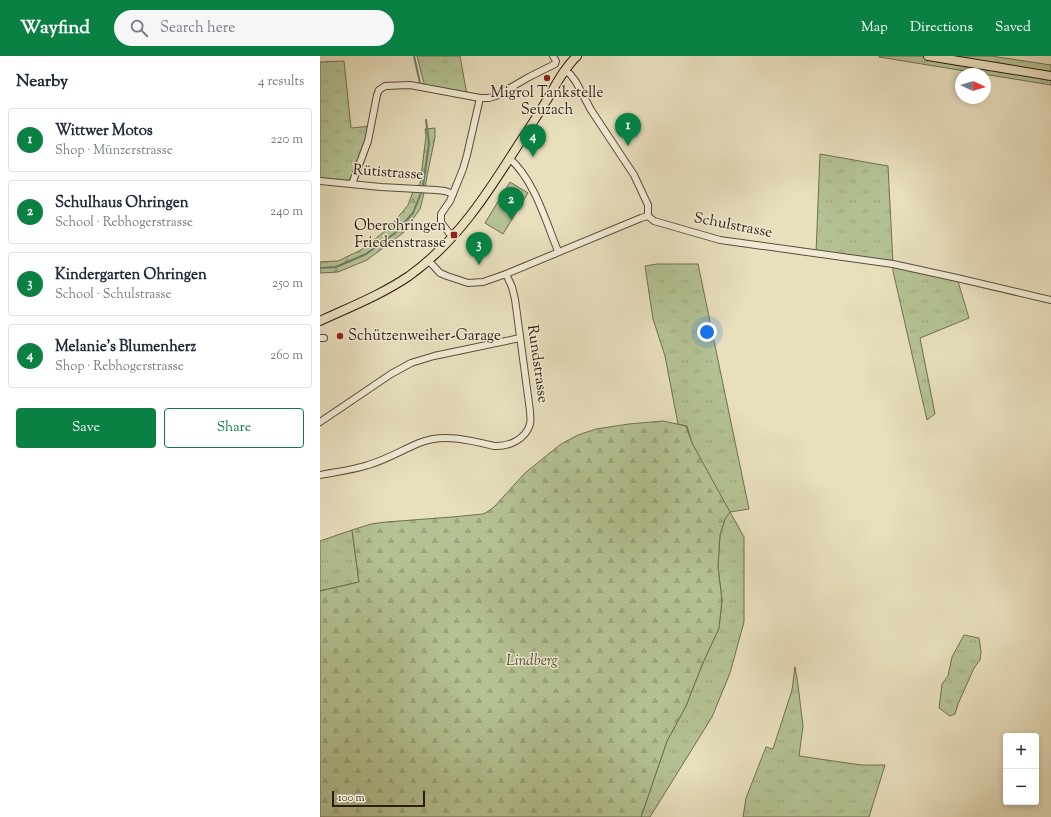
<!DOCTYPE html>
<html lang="en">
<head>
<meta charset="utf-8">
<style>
	:root { --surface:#fff; --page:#f6f6f7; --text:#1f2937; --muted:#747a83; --line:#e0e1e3; --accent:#0b8043 }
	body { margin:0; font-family:"Sorts Mill Goudy",serif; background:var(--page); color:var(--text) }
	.controls { position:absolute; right:12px; bottom:12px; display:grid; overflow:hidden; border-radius:4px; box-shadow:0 2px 6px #0003 }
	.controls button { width:36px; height:36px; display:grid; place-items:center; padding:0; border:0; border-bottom:1px solid var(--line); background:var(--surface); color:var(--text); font:20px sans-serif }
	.compass { position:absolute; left:635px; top:12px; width:36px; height:36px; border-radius:50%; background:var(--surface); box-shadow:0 2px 6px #0003; rotate:94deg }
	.scale { position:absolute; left:12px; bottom:10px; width:93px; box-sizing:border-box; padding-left:4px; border:2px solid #2e1b11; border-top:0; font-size:11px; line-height:14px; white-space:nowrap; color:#2e1b11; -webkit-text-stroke:3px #f0ead4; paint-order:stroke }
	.you { position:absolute; left:387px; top:276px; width:14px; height:14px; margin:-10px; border:3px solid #fff; border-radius:50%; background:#1a73e8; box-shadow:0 0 0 6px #1a73e833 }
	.badge { display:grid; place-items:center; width:26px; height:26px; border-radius:50%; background:var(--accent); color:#fff; font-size:13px; font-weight:700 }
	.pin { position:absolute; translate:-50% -33px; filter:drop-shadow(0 1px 2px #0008) }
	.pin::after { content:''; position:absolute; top:21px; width:14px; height:12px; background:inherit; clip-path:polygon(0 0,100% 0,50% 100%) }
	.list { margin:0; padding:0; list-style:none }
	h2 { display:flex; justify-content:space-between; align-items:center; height:52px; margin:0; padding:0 16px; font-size:17px }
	h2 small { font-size:13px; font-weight:400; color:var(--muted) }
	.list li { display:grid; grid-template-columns:26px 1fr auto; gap:12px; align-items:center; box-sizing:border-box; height:64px; margin:0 8px 8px; padding:0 8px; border:1px solid var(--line); border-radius:4px }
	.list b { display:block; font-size:15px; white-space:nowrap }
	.list p { margin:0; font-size:13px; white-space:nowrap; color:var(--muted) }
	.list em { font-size:13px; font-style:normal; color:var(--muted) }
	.actions { display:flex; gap:8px; padding:12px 16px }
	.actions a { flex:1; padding:9px 0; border:1px solid var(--accent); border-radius:4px; text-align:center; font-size:14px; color:var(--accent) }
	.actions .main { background:var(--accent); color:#fff }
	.icon { flex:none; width:22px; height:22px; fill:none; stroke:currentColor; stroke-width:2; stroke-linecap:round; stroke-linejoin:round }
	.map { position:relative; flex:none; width:731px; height:761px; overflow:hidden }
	header { display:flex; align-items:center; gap:24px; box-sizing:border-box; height:56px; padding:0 20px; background:var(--accent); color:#fff }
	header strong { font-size:19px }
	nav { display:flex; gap:22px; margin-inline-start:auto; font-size:14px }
	.search { width:280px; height:36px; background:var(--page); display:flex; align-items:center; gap:10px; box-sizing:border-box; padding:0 14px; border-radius:22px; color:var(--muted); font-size:15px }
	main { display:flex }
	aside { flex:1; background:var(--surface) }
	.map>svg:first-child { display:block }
	.grass { fill:url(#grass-tufts); stroke:#716e52 }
	.forest { fill:url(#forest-firs); stroke:#716e52 }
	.pitch { fill:#b4c293; stroke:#716e52 }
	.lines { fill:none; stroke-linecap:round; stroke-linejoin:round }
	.stream { stroke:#6d7c70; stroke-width:2 }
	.minor-casing { stroke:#5c4c3c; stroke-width:8 }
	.major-casing { stroke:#2e1b11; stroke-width:10 }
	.minor { stroke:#f0ead4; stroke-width:6 }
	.major { stroke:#e8dfbd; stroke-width:8 }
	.poi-dot { fill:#8f2418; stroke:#f0ead4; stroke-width:1.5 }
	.labels { text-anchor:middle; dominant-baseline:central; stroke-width:3; stroke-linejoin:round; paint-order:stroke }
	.poi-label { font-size:15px; fill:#2e1b11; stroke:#f0ead4 }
	.street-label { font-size:15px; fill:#2e1b11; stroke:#f0ead4 }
	.park-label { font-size:15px; font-style:italic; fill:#564d38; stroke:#f0ead4 }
</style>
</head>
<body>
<header>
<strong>Wayfind</strong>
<div class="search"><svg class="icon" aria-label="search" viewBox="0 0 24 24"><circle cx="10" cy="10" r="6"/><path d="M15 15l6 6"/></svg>Search here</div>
<nav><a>Map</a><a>Directions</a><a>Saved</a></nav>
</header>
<main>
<aside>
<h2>Nearby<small>4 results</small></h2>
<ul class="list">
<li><span class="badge">1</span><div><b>Wittwer Motos</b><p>Shop · Münzerstrasse</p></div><em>220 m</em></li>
<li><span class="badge">2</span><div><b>Schulhaus Ohringen</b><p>School · Rebhogerstrasse</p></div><em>240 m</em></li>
<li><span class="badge">3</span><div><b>Kindergarten Ohringen</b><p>School · Schulstrasse</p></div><em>250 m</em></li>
<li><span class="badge">4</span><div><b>Melanie’s Blumenherz</b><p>Shop · Rebhogerstrasse</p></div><em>260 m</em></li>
</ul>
<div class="actions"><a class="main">Save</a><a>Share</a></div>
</aside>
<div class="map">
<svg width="731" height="761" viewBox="0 0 731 761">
	<defs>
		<pattern id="grass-tufts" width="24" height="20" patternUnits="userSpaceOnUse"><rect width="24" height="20" fill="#b4c293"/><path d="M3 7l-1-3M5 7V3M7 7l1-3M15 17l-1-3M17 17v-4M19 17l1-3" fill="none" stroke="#9ba67e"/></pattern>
		<pattern id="forest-firs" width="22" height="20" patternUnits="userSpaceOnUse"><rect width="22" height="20" fill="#b4c293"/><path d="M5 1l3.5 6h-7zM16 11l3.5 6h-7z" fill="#9ba67e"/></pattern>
	</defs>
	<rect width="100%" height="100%" fill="#e8dfbd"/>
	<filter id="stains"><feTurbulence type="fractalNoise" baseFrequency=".005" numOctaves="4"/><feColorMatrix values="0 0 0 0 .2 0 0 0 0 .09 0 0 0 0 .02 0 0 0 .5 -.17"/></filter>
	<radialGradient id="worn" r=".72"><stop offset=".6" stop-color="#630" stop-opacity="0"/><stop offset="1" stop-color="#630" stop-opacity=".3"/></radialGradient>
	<g class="grass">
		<polygon points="97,0 140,0 147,39 105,31"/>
		<polygon points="559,0 671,0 731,9 731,29 559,1"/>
		<polygon points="24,5 31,72 52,70 32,128 0,125 0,6"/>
		<polygon points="500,98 568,110 573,208 637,222 649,262 600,282 615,358 607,364 573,215 573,208 496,197"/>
		<polygon points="337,208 378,208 429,453 410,456 424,481 424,566 410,617 392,661 330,761 321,761 347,685 366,650 382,609 399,572 402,544 398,511 400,479 405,463 372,387 367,370 358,368 345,300 333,263 325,210"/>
		<polygon points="32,474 39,526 0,535 0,485"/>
		<polygon points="644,579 659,582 661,596 660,604 654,612 638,648 635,658 630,660 619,652 622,628 628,620 632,601"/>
		<polygon points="475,611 478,629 483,670 479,700 541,709 565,709 549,761 423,761 426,742 446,691 453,693 472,634"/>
	</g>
	<g class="forest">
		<polygon points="115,72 115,81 107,120 105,133 100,153 83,177 47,204 18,216 0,217 0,206 18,205 41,194 70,171 88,149 94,133 100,128 106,80 105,73"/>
		<polygon points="343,365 366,370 372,387 410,456 405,463 400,479 398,511 402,544 399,572 382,609 366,650 347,685 321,761 0,761 0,535 39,526 32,474 51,468 66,466 132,461 163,458 167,456 174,451 205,417 241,388 258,379 276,373 309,368"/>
	</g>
	<polygon class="pitch" points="190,126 208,137 183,178 165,167"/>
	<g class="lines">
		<g class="stream">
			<polyline points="94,0 100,27"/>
			<polyline points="103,130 109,87 106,64"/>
			<polyline points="0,212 16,211 46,198 75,177 93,157 101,137"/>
		</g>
		<defs>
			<g id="minor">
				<polyline points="245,15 250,18 256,26 271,54 314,119 328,149 328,160"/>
				<path d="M189 102C214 123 226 166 238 195"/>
				<polyline points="0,125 61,131 116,134 125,135 133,138"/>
				<polyline points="32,128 48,85 57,39 59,34 65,30 90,29 160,42 169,42 176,40 209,21 235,8 236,5 233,0"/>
				<polyline points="132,181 121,166 121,158 130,145 143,113 147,99 160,42"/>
				<polyline points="108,204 120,217 127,220 148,227 163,226 186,218 321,162 328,160 334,165 400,184 573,208 637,222 731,244"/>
				<polyline points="0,282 4,282"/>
				<polyline points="0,366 71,318 91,307 114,300 200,282"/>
				<path d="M0 419C16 416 33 414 48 409 66 404 82 394 99 387 123 377 150 384 174 390 189 391 206 383 210 368 211 364 210 359 210 355L195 243 192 231 186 218"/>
			</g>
			<g id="major">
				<polyline points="608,0 731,20"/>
				<path d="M0 265C30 251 61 239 89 220 138 185 169 135 200 86 209 73 217 60 225 47 235 31 243 13 257 0"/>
			</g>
		</defs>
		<use href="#minor" class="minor-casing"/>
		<use href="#major" class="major-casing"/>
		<use href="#minor" class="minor"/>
		<use href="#major" class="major"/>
	</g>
	<g class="poi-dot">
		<circle cx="227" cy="22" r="4"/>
		<rect x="130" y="175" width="8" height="8" rx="2"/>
		<circle cx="20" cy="280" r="4"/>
	</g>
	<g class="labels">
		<g class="poi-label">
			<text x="227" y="37">Migrol Tankstelle<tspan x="227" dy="17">Seuzach</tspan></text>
			<text x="126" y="170" text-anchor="end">Oberohringen<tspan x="126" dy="17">Friedenstrasse</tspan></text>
			<text x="28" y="280" text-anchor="start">Schützenweiher-Garage</text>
		</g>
		<g class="street-label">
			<text transform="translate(68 117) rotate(4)">Rütistrasse</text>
			<text transform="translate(413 170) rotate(11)">Schulstrasse</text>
			<text transform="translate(217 308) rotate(82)">Rundstrasse</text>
		</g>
		<g class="park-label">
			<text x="212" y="605">Lindberg</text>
		</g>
	</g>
	<rect width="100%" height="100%" filter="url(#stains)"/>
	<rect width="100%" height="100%" fill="url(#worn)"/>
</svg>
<div class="controls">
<button>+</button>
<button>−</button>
</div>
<svg class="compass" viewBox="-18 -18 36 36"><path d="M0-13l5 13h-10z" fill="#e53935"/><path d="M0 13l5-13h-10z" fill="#747a83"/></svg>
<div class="scale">100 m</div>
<div class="you"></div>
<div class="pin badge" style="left:308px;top:90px">1</div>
<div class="pin badge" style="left:191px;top:164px">2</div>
<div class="pin badge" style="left:159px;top:209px">3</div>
<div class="pin badge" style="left:213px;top:101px">4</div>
</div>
</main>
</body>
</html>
